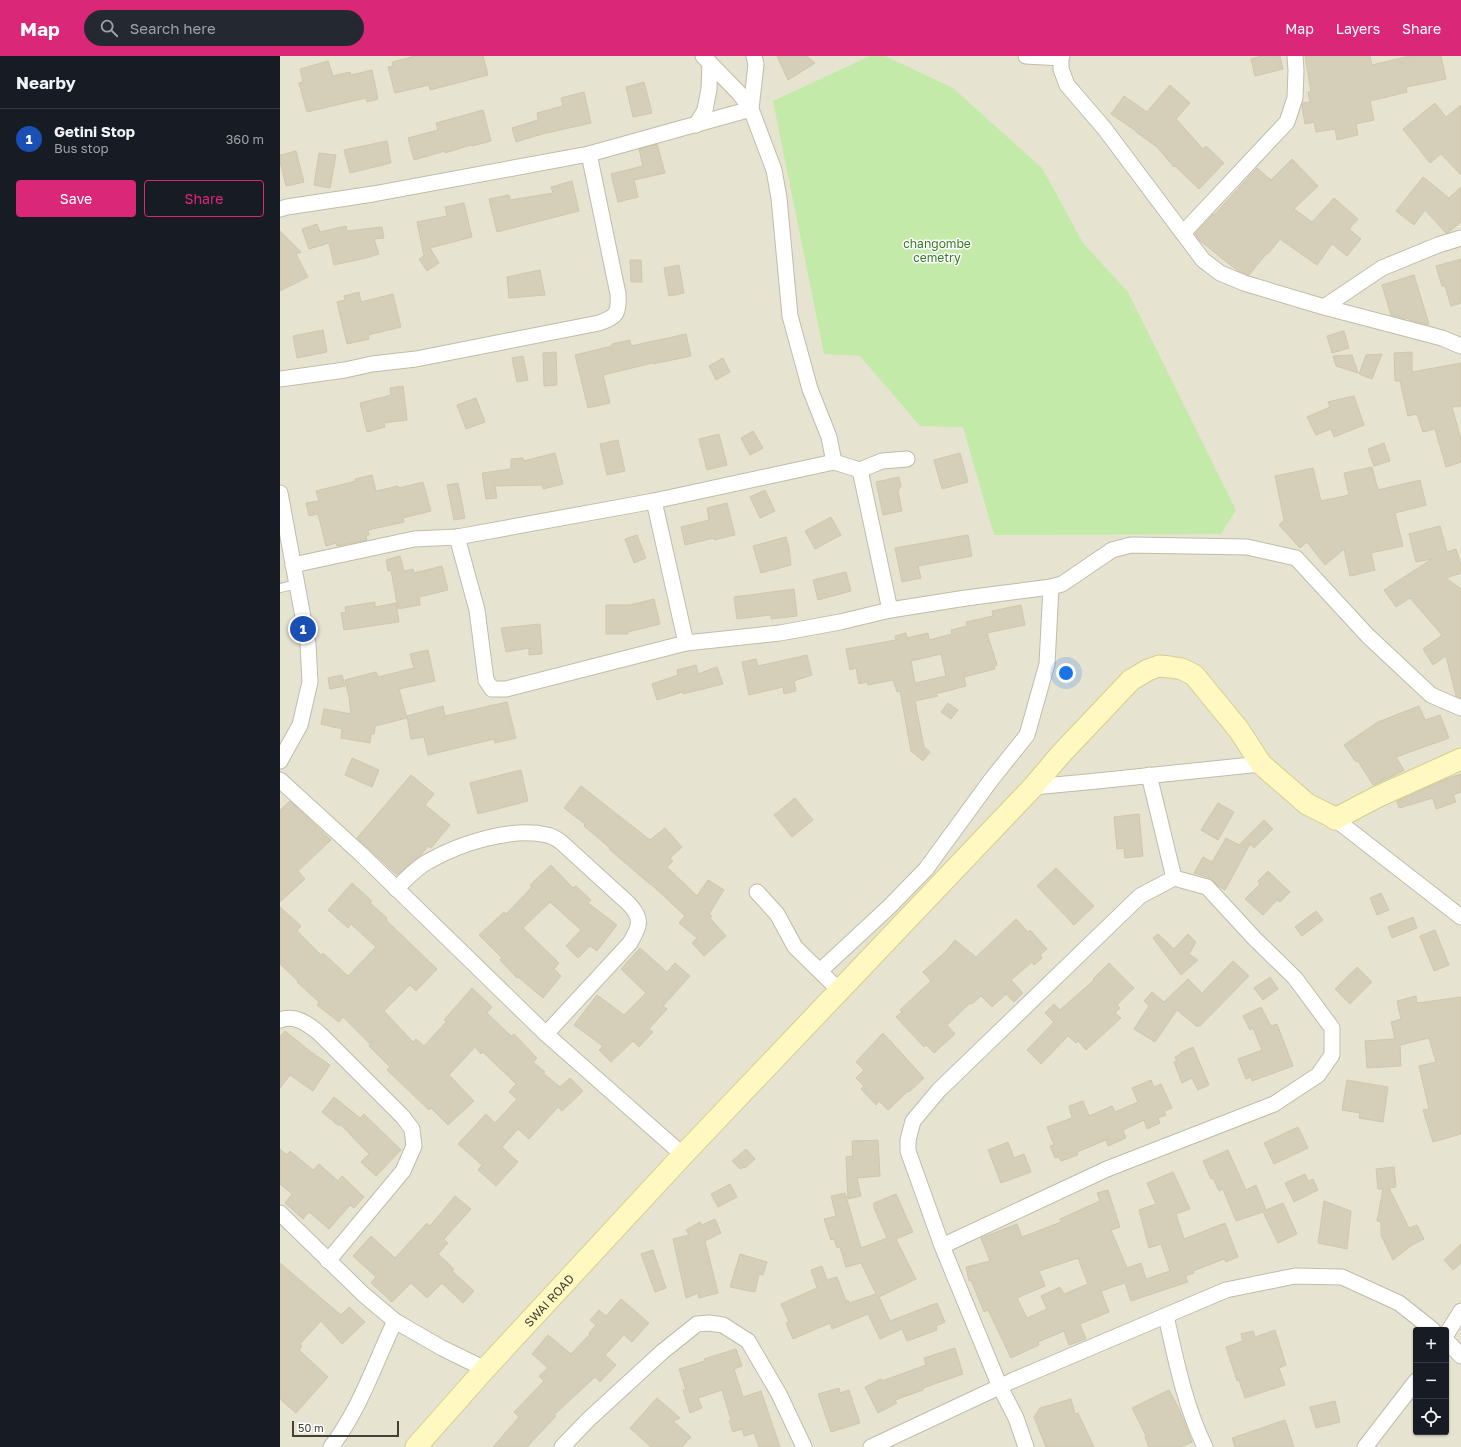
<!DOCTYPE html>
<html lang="en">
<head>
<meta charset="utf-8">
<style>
	:root { --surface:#171b24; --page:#242831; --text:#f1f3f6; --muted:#9ea1a6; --line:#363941; --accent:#db2777 }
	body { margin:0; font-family:"Golos Text",sans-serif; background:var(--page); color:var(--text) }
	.controls { position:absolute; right:12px; bottom:12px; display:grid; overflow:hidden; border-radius:4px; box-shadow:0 1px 3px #0004 }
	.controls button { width:36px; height:36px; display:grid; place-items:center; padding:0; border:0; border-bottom:1px solid var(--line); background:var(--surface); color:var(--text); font:20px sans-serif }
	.scale { position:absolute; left:12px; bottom:10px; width:107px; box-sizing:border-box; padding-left:4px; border:2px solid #454033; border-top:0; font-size:11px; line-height:14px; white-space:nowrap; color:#454033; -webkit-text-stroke:3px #fff; paint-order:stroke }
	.you { position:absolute; left:786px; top:617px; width:14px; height:14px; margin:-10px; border:3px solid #fff; border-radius:50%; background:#1a73e8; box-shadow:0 0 0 6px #1a73e833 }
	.badge { display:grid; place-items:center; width:26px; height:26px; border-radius:50%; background:var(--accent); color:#fff; font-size:13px; font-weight:700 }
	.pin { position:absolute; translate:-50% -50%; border:2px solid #fff; box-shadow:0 1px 4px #0006 }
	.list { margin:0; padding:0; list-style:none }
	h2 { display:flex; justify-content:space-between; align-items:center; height:52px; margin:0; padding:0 16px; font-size:17px }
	h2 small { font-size:13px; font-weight:400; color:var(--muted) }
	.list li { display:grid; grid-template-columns:26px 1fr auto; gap:12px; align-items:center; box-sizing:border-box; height:60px; padding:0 16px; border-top:1px solid var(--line) }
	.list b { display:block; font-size:15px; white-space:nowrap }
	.list p { margin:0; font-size:13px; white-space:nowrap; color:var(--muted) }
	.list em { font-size:13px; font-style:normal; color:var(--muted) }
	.actions { display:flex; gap:8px; padding:12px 16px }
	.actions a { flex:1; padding:9px 0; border:1px solid var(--accent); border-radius:4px; text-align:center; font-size:14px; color:var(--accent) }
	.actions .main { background:var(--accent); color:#fff }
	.icon { flex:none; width:22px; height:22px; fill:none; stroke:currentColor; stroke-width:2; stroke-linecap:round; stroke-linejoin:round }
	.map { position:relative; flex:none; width:1181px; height:1391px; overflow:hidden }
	header { display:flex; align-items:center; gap:24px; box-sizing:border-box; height:56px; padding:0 20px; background:var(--accent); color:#fff }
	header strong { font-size:19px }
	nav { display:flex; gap:22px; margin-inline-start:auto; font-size:14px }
	.search { width:280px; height:36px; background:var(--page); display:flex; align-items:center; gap:10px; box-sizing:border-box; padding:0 14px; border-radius:22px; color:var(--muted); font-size:15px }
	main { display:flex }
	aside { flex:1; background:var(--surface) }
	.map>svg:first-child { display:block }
	.residential { fill:#e7e3d1; fill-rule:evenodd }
	.green { fill:#c3eaa9 }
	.building { fill:#d5ceb8; stroke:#d0c7ab; fill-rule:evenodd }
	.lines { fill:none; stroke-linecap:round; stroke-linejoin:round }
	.lane-casing { stroke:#c1bca8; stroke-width:10 }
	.street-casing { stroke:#c1bca8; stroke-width:17 }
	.secondary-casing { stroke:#d5ce90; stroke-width:23 }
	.lane { stroke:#fff; stroke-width:8 }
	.street { stroke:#fff; stroke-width:15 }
	.secondary { stroke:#fff9c1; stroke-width:21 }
	.labels { text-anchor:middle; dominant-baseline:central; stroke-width:3; stroke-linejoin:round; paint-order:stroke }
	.park-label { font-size:12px; fill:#377923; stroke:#fff }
	.street-label { font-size:12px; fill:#454033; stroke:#fff }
</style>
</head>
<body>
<header>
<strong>Map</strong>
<div class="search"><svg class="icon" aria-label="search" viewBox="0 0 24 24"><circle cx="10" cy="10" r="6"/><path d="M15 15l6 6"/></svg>Search here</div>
<nav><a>Map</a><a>Layers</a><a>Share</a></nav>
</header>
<main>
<aside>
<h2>Nearby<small></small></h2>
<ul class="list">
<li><span class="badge" style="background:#1a4fb4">1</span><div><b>Getini Stop</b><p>Bus stop</p></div><em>360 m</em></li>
</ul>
<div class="actions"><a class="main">Save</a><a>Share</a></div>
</aside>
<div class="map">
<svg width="1181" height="1391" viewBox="0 0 1181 1391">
	<rect width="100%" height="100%" fill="#f3f0e3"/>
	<path class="residential" d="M0 0H1181V1391H0ZM1136 1274H1166V1376H1136Z"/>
	<polygon class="green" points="590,0 605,0 673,32 762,112 803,187 848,236 956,454 941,478 714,479 683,371 640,370 580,300 544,298 493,45"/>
	<g class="building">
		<polygon points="135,0 203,0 208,19 150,34 149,29 115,37 108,11 113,10 112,6"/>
		<polygon points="497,0 527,0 535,7 508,24"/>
		<polygon points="982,0 1000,0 1003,13 975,20 971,3"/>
		<polygon points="1025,0 1090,0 1092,9 1130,0 1161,0 1166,23 1126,31 1127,36 1090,45 1094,64 1076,68 1078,79 1057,84 1055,73 1036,76 1034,66 1025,68 1022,51 1023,47 1030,46 1028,36 1031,36"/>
		<polygon points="48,5 53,20 70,16 71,19 92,14 98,43 87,46 86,42 27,56 19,27 23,26 20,13"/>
		<polygon points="364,26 372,57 353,61 346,31"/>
		<polygon points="890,29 910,47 896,63 923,93 926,90 944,107 919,133 895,110 894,111 877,91 856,76 856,75 831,58 844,40 867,56"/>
		<polygon points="304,36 311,67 262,78 236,86 232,72 258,64 257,57 283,50 281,42"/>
		<polygon points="1155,47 1166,61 1181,49 1181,119 1161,98 1150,107 1123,73"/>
		<polygon points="203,54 211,85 192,90 191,89 165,97 165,95 134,104 128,82 158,74 156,67"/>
		<polygon points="107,85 111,107 70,117 64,94"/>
		<polygon points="377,88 385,117 354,124 358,141 338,146 331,118 363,110 359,93"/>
		<polygon points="16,95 24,126 6,130 0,106 0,99"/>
		<polygon points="39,97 56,99 50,132 34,129"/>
		<polygon points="1012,103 1038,130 1014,153 1032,166 1054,142 1078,163 1069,173 1081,183 1067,200 1052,188 1037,209 1000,183 988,198 987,197 969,219 958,215 919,184 915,178 933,158 934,159 977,112 991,124"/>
		<polygon points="1143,121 1169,142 1181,131 1181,166 1169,176 1166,177 1145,154 1134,169 1116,155"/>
		<polygon points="292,125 299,155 217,176 209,143 229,139 230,144 273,137 271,131"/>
		<polygon points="184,147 192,181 150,192 159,207 147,215 139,203 144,200 137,166 167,160 165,151"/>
		<polygon points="37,168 40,176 66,170 67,175 102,171 104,182 94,183 99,198 86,202 54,209 49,187 29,193 22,173"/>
		<polygon points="0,175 21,196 16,198 28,221 0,235"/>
		<polygon points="1181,203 1181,247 1171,250 1165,230 1162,230 1156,210"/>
		<polygon points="350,204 361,204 362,226 351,226"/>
		<polygon points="399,209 404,237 389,240 384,212"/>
		<polygon points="260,214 265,239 229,242 227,221"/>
		<polygon points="1134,219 1149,268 1146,269 1129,264 1129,262 1125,263 1111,259 1102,229"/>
		<polygon points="79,236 81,246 113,238 121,271 88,279 89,283 67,288 57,246 65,244 64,240"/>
		<polygon points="43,274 47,296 17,302 13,280"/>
		<polygon points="1064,275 1069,292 1052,297 1047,280"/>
		<polygon points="406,278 411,300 373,308 373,307 323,319 330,347 308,352 295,299 332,290 332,288 350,284 351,290"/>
		<polygon points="276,296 277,329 264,330 263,297"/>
		<polygon points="1132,296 1132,316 1181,307 1181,350 1172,351 1181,383 1181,406 1166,411 1155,373 1143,376 1137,358 1128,360 1120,325 1115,325 1114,297"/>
		<polygon points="1102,298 1092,323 1079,318 1086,299"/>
		<polygon points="1072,299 1078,317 1056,310 1053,300"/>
		<polygon points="243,300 248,324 237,326 232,302"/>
		<polygon points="443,302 450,316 436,324 429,310"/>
		<polygon points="123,330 127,364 104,367 105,371 87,376 80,347 111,339 110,332"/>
		<polygon points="1074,340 1084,369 1054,381 1051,373 1036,379 1027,361 1050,351 1048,346"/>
		<polygon points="196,342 205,366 186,373 177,349"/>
		<polygon points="473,375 483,392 470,399 461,382"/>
		<polygon points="439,378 447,409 427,414 419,383"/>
		<polygon points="338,384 345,415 327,419 320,388"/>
		<polygon points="1104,387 1110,405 1094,410 1088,393"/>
		<polygon points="275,397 283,428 263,433 262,429 215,430 217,442 206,443 202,417 231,413 231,403 243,402 243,405"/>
		<polygon points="680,397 688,426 662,433 654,404"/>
		<polygon points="1092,411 1098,434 1140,424 1146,449 1115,457 1123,490 1091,497 1095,514 1070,520 1064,493 1045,509 1027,486 1020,492 999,469 1004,464 995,420 1033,412 1041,445 1069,439 1064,417"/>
		<polygon points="92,419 96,435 118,430 119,432 143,426 151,455 123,462 124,466 88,474 89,479 86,479 87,484 57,490 56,487 46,490 38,458 29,460 26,447 39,445 36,435 76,425 75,423"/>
		<polygon points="619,421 621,430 618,435 622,455 603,459 596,426"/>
		<polygon points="178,427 185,462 174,464 167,429"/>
		<polygon points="485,434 495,455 480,462 470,441"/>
		<polygon points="447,447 455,479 434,484 434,482 405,489 401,471 429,464 427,452"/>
		<polygon points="551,461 561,479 535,493 525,475"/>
		<polygon points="1160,470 1167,496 1176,493 1181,509 1181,517 1166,522 1181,533 1181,642 1176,640 1166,600 1153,609 1143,593 1162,579 1130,542 1116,551 1104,534 1152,503 1136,506 1129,478"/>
		<polygon points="357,479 366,502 354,507 345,483"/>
		<polygon points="688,479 692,500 638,510 641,522 622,526 615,492"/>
		<polygon points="506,481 509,492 511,509 481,517 473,490"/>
		<polygon points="120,500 124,515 133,513 134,517 162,510 168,534 139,541 140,549 118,553 111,514 108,515 106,504"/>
		<polygon points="566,516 571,535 538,544 533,524"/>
		<polygon points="514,533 517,560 491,563 491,559 457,563 454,541"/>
		<polygon points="374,543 380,568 348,576 348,578 326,578 326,549 350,549"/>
		<polygon points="95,546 95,551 116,547 119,566 64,574 61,557 66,556 65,551"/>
		<path d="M741 549 745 569 707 577 717 609 714 610 715 613 684 621 686 630 655 638 658 640 635 645 644 691 650 696 643 705 631 695 620 635 617 636 613 624 588 629 587 626 579 628 576 612 570 614 566 593 616 584 615 580 626 577 627 582 648 577 649 584 672 578 671 574 687 570 686 566 713 560 712 555ZM661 598 666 620 635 627 631 605Z"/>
		<polygon points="260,568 262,598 249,599 249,592 226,596 221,572"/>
		<polygon points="148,594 155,625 119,633 127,662 95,670 94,678 91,678 90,687 61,682 62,673 41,668 44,653 71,658 69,641 65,624 96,616 98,621 134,612 130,598"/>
		<polygon points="527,599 532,619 514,625 516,635 504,638 503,631 469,639 462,606 476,603 478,610"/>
		<polygon points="416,609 418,618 437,611 443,628 403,638 403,636 377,644 372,628 398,619 397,614"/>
		<polygon points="62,619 65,630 50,633 48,622"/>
		<polygon points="227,646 236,682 215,687 214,683 148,699 144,681 131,683 127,660 163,650 165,660"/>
		<polygon points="668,647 678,654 671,663 661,656"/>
		<polygon points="1139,650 1145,664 1160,659 1169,682 1116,701 1124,714 1109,722 1093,729 1078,705 1076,706 1064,689 1098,666"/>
		<polygon points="72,702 99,714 92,731 65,719"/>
		<polygon points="241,714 248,745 198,758 190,727"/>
		<polygon points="1181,718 1181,736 1173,739 1176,746 1156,753 1153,742 1119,752 1117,745 1166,723"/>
		<polygon points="131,719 154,738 145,749 170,769 151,792 148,790 141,799 117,819 77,782"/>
		<polygon points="301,730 370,784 385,772 402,791 390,802 393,805 387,811 417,840 428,824 444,834 429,858 432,860 430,862 446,880 424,900 412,887 417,882 399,867 405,860 372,829 371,829 329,793 330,792 304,770 305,768 284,752"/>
		<polygon points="515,742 533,764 512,781 494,759"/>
		<polygon points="10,745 51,784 18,815 25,823 0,846 0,754"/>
		<polygon points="938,747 954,756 938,784 921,774"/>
		<polygon points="859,758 863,800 845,802 844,792 837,793 834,761"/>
		<polygon points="984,764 993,773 974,792 970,788 945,834 938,830 930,822 914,817 923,801 932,806 946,782 959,789"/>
		<polygon points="271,809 293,832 296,830 311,844 308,847 337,869 317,895 310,890 298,902 286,890 301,874 270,846 243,872 279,907 274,913 281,920 263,942 238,921 237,922 220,904 222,902 199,879 224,856 226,858 252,831 250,829"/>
		<polygon points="776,812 814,850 794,869 757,830"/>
		<polygon points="988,815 1010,836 1000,846 997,844 983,859 965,843 980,828 978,825"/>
		<polygon points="72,827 92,845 90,847 107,862 106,864 157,913 136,935 130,929 104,955 133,986 136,983 144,990 166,966 164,964 192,932 212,951 207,957 231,980 234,978 257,1002 253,1006 265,1016 263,1017 280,1031 290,1022 303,1035 282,1055 278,1051 249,1083 238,1073 222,1091 238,1106 216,1130 198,1114 202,1109 178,1088 206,1058 215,1067 237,1043 229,1036 236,1028 203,996 201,998 195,991 169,1019 194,1045 168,1069 151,1052 149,1054 107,1014 110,1011 89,990 91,989 63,961 59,966 37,949 39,946 17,926 18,925 0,908 0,851 21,870 17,875 41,899 43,897 68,920 96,891 71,868 68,872 48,854"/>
		<polygon points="1101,837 1109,854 1097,859 1090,842"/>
		<polygon points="1036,855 1043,864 1022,880 1015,871"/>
		<polygon points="1133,861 1137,872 1112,882 1108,871"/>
		<polygon points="736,863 748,876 750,874 767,893 760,899 762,902 754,909 752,906 731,924 743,937 734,946 726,938 712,951 701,940 692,948 690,947 667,969 675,978 654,997 646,989 644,991 616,961 622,956 620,954 651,925 643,916 666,895 675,884 696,901"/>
		<polygon points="1155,874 1169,909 1154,915 1140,880"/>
		<polygon points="878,878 894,893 908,878 916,886 909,898 918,904 901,919 873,882"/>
		<polygon points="360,892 387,916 395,907 410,920 383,950 387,953 369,973 373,976 359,991 353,985 331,1006 319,994 323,990 294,969 317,939 344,959 366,937 341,913"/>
		<polygon points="953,905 969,920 920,970 916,970 897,954 875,986 854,973 869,950 864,945 872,936 884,946 908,923 922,937"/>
		<polygon points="829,907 854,932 837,949 840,952 835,957 841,962 806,994 798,985 796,987 788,980 761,1008 747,994 774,966 765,957 774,948 780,954 814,924 813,923"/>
		<polygon points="1077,911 1092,926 1070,948 1055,933"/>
		<polygon points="990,921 998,933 983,944 974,932"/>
		<polygon points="1136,940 1137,947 1181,941 1181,1078 1153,1086 1143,1054 1149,1053 1139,1010 1156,1006 1149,982 1120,989 1121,1010 1087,1012 1085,985 1115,983 1111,966 1121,963 1117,945"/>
		<polygon points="981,951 991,970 997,968 1013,1010 972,1025 971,1021 966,1023 958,1003 982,994 973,972 970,974 963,960"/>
		<polygon points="5,975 31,996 50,1009 33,1035 10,1019 0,1032 0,980"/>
		<polygon points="603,977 644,1022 629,1036 628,1035 608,1054 599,1045 596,1049 581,1033 584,1030 576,1022 584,1014 576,1006"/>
		<polygon points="913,991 929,1029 918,1034 912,1022 902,1027 894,1006 897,1005 895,1001 901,998 900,997"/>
		<polygon points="871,1024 874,1031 881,1028 892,1052 884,1055 886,1059 878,1062 880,1067 867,1073 864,1064 843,1074 846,1082 828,1090 826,1084 797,1096 798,1099 781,1105 779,1101 775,1102 770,1090 774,1089 767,1071 792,1062 789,1050 803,1045 809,1060 832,1050 835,1056 858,1046 852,1032"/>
		<polygon points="1067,1024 1108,1031 1103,1066 1079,1062 1080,1057 1062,1054"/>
		<polygon points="54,1041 80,1062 84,1058 121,1094 96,1120 81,1106 89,1098 60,1068 59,1070 42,1056"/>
		<polygon points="1018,1071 1028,1092 994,1108 984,1087"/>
		<polygon points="598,1084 600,1120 577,1122 581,1140 568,1143 566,1101 572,1100 573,1105 572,1085"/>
		<polygon points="728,1086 734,1102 744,1098 751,1116 721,1127 708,1094"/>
		<polygon points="0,1093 7,1099 10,1095 33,1114 39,1108 58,1125 62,1120 84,1141 74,1152 70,1149 49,1173 29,1156 23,1163 5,1147 12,1138 0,1128"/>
		<polygon points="466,1093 475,1103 465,1112 464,1111 460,1113 452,1105"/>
		<polygon points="948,1094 966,1134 976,1129 986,1154 1003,1147 1017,1178 998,1187 983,1156 956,1165 943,1133 939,1135 933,1122 931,1123 923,1105"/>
		<polygon points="1114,1111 1116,1131 1109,1132 1129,1172 1137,1169 1144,1183 1132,1189 1113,1204 1101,1179 1101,1166 1097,1165 1103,1133 1098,1133 1096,1113"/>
		<path d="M893 1116 910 1153 896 1158 904 1183 945 1167 958 1201 946 1206 944 1203 913 1215 914 1217 905 1220 908 1226 851 1245 845 1227 821 1235 829 1256 800 1268 806 1283 789 1289 784 1275 758 1286 759 1289 731 1302 708 1254 704 1256 691 1224 689 1225 686 1211 710 1205 701 1182 737 1168 742 1181 781 1166 780 1163 820 1145 817 1137 828 1134 840 1171 831 1174 847 1212 861 1207 866 1223 890 1215 881 1188 869 1192 859 1154 876 1148 867 1127ZM798 1202 808 1228 784 1238 780 1231 761 1240 767 1253 747 1262 737 1242 765 1230 759 1215Z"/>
		<polygon points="1025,1118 1028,1125 1033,1123 1038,1134 1014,1146 1005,1127"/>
		<polygon points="450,1128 457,1141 438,1151 431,1138"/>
		<polygon points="565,1137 581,1192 607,1182 594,1152 594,1147 616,1138 633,1176 616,1183 636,1223 599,1241 610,1265 657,1247 665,1266 656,1270 657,1274 627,1285 622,1273 600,1283 588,1258 552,1273 550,1267 513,1283 506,1267 509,1266 501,1248 537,1232 531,1214 542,1210 547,1224 557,1221 566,1245 568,1244 569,1247 596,1238 581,1207 566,1211 560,1191 557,1192 554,1183 551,1184 544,1163 556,1160 551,1140"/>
		<polygon points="175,1140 191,1153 164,1183 168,1187 158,1198 174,1213 172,1215 194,1235 183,1247 162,1227 147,1242 131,1227 112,1246 91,1227 96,1221 73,1200 91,1180 115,1202 147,1167 150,1170"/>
		<polygon points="1044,1145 1071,1155 1067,1193 1038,1187"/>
		<polygon points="435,1163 441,1177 425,1185 438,1237 419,1242 418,1237 406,1242 393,1183 409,1179 406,1174 420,1166 422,1169"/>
		<polygon points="1181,1188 1181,1207 1173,1214 1164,1204"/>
		<polygon points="373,1194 386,1232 375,1236 361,1198"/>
		<polygon points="460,1198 487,1206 483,1219 479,1218 475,1236 450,1231"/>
		<polygon points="0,1207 61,1259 69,1251 85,1266 62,1288 41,1265 20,1288 22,1290 19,1294 48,1321 16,1357 0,1343"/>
		<polygon points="341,1243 369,1267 352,1286 344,1279 325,1299 336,1309 320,1326 315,1321 274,1359 276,1360 247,1391 213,1391 239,1361 234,1356 264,1325 259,1320 268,1312 252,1298 268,1279 291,1298 310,1278 309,1277 316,1269 310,1264 319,1254 326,1260"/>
		<polygon points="995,1274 1006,1309 999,1312 1005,1329 965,1342 959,1324 957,1325 946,1291 963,1285 961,1278 973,1275 975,1281"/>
		<polygon points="675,1292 683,1318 643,1332 643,1334 615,1344 617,1347 598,1357 585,1331 601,1323 602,1325 646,1309 644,1302"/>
		<polygon points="456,1293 462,1310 454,1313 463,1341 481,1335 500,1391 479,1391 474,1377 464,1380 462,1373 453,1376 449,1365 451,1364 442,1334 418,1342 422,1352 410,1357 403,1334 406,1334 399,1313 425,1305 424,1303"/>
		<polygon points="559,1332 560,1337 569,1334 580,1367 551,1376 538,1338"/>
		<polygon points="889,1334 899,1353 912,1386 901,1391 869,1391 865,1381 866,1380 852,1352"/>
		<polygon points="377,1342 400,1362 393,1365 411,1381 402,1391 371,1391 350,1372"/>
		<polygon points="791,1343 795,1358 798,1357 814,1391 766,1391 754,1361 760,1352"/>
		<polygon points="1055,1345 1060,1366 1036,1372 1030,1351"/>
		<polygon points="1005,1364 1014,1391 955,1391 952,1382"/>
	</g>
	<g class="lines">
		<defs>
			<polyline id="lane" points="0,532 17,528"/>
			<g id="street">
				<polyline points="423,0 459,37 471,53 494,114 499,142 510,260 530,333 549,381 554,406"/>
				<polyline points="746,0 781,2"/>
				<polyline points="782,0 781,2 781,13 787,29 824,72 923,204 940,217 964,227 1044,251 1162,282 1181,290"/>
				<polyline points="416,69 425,54 429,33 430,7"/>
				<polyline points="0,153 7,151 93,138 309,98 471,53 476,8 474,0"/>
				<polyline points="903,177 1007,66 1015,42 1016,14 1015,0"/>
				<polyline points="1044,251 1102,212 1158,189 1181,182"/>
				<path d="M0 323 65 314 92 308 136 303 319 267C337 261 339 257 338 238L309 98"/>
				<polyline points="580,414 610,554"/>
				<polyline points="0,437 28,588 30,626 20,669 0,705"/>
				<polyline points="374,445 406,587"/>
				<polyline points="177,481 197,554 206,624 212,633 226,633 406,587 500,577 560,566 610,554 686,542 771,531 782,528 832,494 851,489 967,491 1016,502 1088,580 1151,639 1181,652"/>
				<polyline points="13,509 134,483 177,481 374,445 554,406 580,414 602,405 627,403"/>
				<polyline points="869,719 894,822"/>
				<polyline points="0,724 81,798 266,978 403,1099"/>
				<polyline points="753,731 807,726 981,708"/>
				<polyline points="1055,763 1181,861"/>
				<path d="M116 833C125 824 137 811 149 805 181 787 231 771 267 779 272 780 277 783 281 786L349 848C363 863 360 870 350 887L266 978"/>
				<polyline points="477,836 497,858 515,891 559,934"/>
				<polyline points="540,915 609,851 646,813 711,724 747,679 767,608 771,531"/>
				<path d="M0 964C15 958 28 968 39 977L123 1061 132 1073 134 1090 123 1115 48 1205"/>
				<polyline points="0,1157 83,1238 115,1265 162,1292 205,1313"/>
				<polyline points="662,1190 827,1113 994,1048 1038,1019 1052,999 1052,972 1015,922 975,883 927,831 894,822 860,840 659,1034 633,1065 628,1084 628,1095 662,1190 720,1331 736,1362 746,1391"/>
				<path d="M886 1260C896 1305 905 1350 925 1391"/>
				<polyline points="1166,1279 1181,1255"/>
				<polyline points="1166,1284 1181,1300"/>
				<path d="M51 1391C80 1353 95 1307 115 1265"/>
				<polyline points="282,1391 309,1363 382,1296 417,1268 429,1267 443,1269 468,1285 499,1338 524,1391"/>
				<polyline points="591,1391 734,1324 946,1234 1015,1220 1062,1221 1119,1247 1153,1274"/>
				<polyline points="1085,1391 1136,1325"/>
			</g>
			<g id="secondary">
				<path id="s1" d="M136 1391 205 1313 403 1099 753 731 780 699 851 624 868 614 879 610 890 611 902 613 914 619 959 674 981 708 1027 748 1051 760 1055 763 1097 741 1181 703"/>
			</g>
		</defs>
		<use href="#lane" class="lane-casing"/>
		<use href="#street" class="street-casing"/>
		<use href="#secondary" class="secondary-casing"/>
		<use href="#lane" class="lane"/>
		<use href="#street" class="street"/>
		<use href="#secondary" class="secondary"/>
	</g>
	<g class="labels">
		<g class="park-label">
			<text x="657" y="187">changombe<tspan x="657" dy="14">cemetry</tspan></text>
		</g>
		<g class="street-label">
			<text stroke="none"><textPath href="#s1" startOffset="198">SWAI ROAD</textPath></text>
		</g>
	</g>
</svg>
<div class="controls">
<button>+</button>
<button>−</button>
<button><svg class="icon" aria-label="locate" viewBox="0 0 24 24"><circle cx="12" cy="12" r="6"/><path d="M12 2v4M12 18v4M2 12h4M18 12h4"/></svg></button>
</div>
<div class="scale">50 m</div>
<div class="you"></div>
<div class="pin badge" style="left:23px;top:573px;background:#1a4fb4">1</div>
</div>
</main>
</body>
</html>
